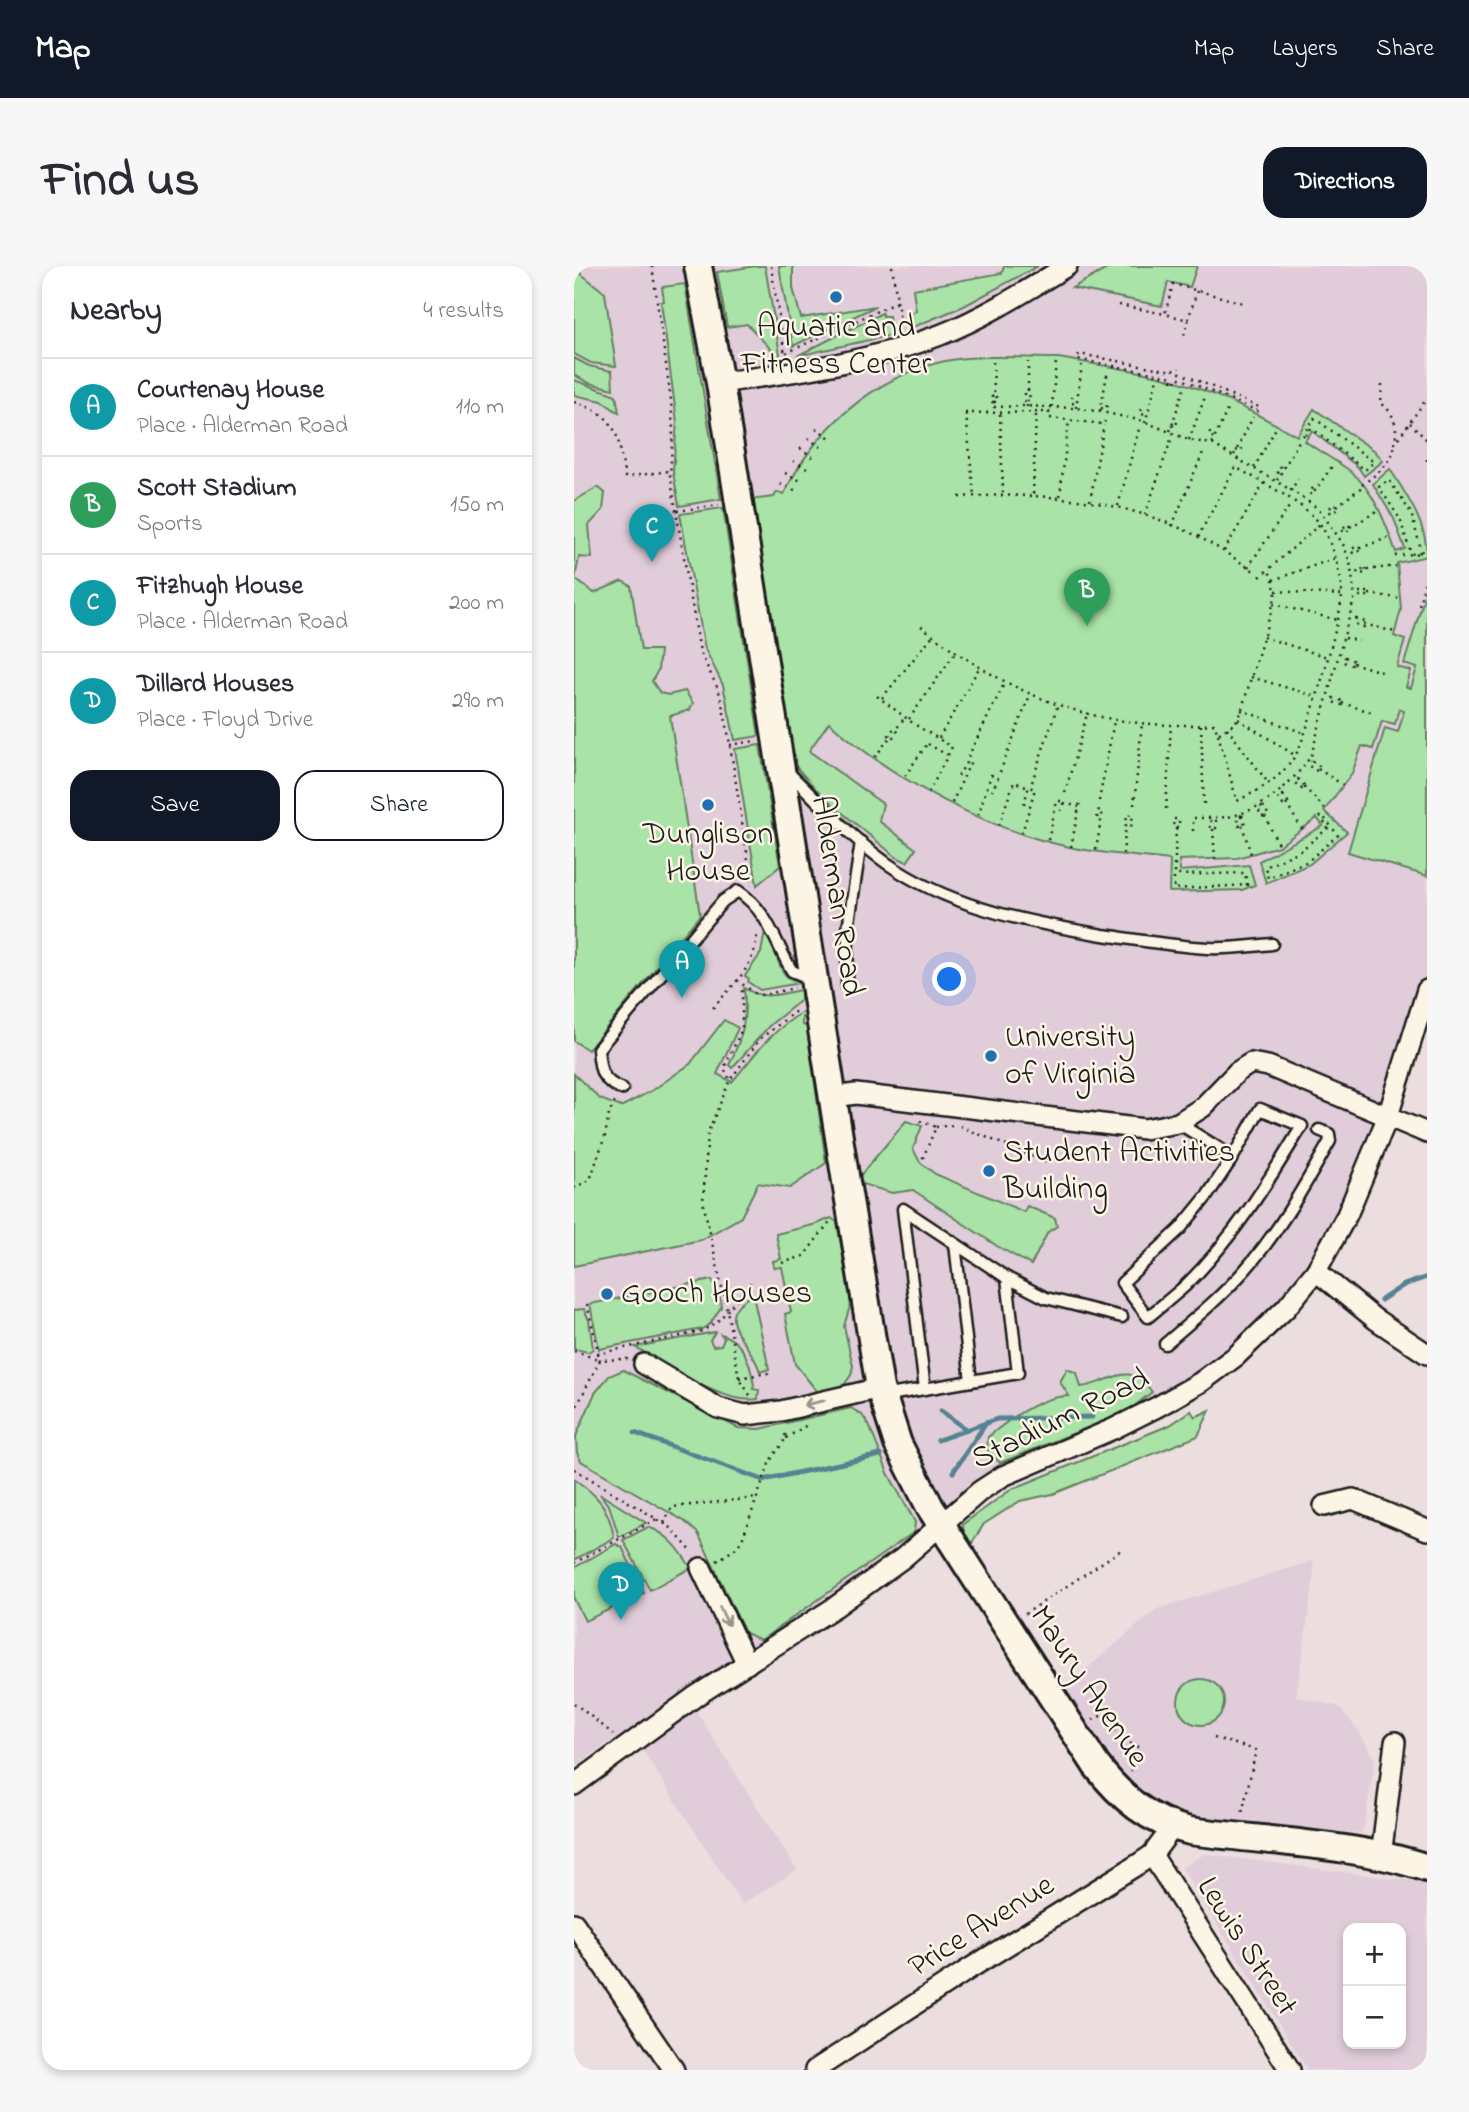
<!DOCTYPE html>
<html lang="en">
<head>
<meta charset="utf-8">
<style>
	:root { --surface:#fff; --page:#f7f7f7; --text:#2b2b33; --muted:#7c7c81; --line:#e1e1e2; --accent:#111827 }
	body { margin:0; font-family:"Indie Flower",sans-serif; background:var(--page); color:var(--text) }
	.controls { position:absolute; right:21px; bottom:21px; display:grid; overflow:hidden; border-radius:14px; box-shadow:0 4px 10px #0003 }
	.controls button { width:63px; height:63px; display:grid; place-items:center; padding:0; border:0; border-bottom:2px solid var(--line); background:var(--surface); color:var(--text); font:35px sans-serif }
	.you { position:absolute; left:376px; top:714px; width:24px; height:24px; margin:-18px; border:5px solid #fff; border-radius:50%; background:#1a73e8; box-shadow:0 0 0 10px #1a73e833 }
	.badge { display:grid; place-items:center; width:46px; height:46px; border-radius:50%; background:var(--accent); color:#fff; font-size:23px; font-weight:700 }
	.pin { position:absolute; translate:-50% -58px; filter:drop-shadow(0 2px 4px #0008) }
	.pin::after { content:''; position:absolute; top:37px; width:24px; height:21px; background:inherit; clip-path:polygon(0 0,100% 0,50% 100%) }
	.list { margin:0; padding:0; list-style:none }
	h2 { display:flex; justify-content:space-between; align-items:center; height:91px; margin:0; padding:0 28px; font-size:30px }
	h2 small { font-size:23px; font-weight:400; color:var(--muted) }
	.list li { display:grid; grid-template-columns:46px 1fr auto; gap:21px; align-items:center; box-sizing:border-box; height:98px; padding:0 28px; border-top:2px solid var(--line) }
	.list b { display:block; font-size:26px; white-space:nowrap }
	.list p { margin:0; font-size:23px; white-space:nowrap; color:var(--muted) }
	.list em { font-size:23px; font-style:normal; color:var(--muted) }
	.actions { display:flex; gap:14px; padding:21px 28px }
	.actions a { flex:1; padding:16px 0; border:2px solid var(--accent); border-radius:21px; text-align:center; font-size:24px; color:var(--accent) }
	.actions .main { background:var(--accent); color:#fff }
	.map { position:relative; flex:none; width:853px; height:1804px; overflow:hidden; border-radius:21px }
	header { display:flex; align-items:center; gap:42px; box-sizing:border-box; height:98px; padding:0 35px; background:var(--accent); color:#fff }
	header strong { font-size:33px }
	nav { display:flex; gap:38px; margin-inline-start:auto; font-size:24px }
	.intro { display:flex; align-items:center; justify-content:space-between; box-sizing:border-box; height:168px; padding:0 42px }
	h1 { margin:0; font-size:49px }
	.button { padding:18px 32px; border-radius:21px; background:var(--accent); color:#fff; font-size:24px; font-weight:700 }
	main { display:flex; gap:42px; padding:0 42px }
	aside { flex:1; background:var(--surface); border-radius:21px; box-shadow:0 4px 10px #0003 }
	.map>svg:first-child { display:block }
	.built { fill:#e1ccda; fill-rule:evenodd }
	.green { fill:#aae3a7; stroke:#638062; stroke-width:2 }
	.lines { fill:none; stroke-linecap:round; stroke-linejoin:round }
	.stream { stroke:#578391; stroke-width:5 }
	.lane-casing { stroke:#1c1c1c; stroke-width:15 }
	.street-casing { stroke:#1c1c1c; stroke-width:24 }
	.secondary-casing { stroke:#1c1c1c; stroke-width:32 }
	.path { stroke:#1c1c1c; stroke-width:2.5; stroke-dasharray:2 5; stroke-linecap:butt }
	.lane { stroke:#fcf5e5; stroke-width:10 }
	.street { stroke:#fcf5e5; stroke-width:19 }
	.secondary { stroke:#fcf5e5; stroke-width:26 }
	.path-bridge { stroke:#1c1c1c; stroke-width:2.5; stroke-dasharray:2 5; stroke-linecap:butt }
	.oneway { stroke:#97938b }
	.poi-dot { fill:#1f6fb2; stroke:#fcf5e5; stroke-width:2.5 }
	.labels { text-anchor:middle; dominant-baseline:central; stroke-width:5; stroke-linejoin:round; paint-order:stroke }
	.poi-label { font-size:32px; fill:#1c1c1c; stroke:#fcf5e5; text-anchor:start }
	.street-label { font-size:32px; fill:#1c1c1c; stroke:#fcf5e5 }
</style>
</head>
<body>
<header>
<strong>Map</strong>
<nav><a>Map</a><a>Layers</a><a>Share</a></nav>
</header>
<div class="intro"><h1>Find us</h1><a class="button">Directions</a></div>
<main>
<aside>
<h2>Nearby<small>4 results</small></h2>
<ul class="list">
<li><span class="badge" style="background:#0f9aa8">A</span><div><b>Courtenay House</b><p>Place · Alderman Road</p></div><em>110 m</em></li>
<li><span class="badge" style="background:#2e9e5b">B</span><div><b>Scott Stadium</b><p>Sports</p></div><em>150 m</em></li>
<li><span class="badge" style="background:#0f9aa8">C</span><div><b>Fitzhugh House</b><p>Place · Alderman Road</p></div><em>200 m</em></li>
<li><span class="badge" style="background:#0f9aa8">D</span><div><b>Dillard Houses</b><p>Place · Floyd Drive</p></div><em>290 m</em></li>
</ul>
<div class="actions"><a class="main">Save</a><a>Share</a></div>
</aside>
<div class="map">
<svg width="853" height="1804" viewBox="0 0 853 1804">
	<rect width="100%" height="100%" fill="#ecdddf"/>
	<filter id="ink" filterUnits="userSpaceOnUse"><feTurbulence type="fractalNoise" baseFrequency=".0143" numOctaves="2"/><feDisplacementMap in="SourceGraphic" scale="14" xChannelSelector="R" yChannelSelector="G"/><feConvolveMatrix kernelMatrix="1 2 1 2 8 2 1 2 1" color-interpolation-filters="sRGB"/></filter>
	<g filter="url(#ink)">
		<g class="built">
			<polygon points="0,0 853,0 853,727 742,1008 641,1108 454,1198 115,1434 223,1604 168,1638 62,1474 43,1487 35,1476 0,1502"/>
			<polygon points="739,1295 740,1311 722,1430 765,1441 784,1464 801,1493 790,1561 787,1567 600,1554 547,1518 489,1423 583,1343"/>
			<path d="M630 1588 853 1617V1804H734L608 1602ZM774 1662H827V1778H774Z"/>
		</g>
		<g class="green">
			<polygon points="182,0 191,0 207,94 173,58 153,61 143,6"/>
			<polygon points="205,0 219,0 219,22 227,52 302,40 219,80"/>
			<polygon points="430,0 464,0 390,40 339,61 336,47 342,45 339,23 428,7"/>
			<polygon points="538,0 623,0 616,21 594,16 588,40 498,22"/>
			<polygon points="0,2 31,27 42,100 17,97 0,88"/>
			<polygon points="111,18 147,233 105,240 99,206 103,156 87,36 90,35 88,21"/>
			<polygon points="308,47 309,50 315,50 318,69 223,90"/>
			<polygon points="0,92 15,100 38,105 39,123 15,117 0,109"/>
			<path d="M484 92C518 98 552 102 585 110 633 122 680 146 723 170L740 143 801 185 809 195 790 210 784 201 738 165 731 175C745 186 762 194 776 205 800 224 812 258 822 286L831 283 820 253 799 218 816 203C833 230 853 258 853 290L823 297 827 343 820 370 831 374 823 401 837 405 832 421 837 422 843 402 830 398 853 322V610L774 586 811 462 824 466 830 445 825 443 821 458 808 455 799 483 788 480 778 507 750 545 773 566 736 598 692 617 685 595 749 560 743 552 705 580 663 592 605 594 606 605 675 599 681 619 668 624 595 626 596 594C564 590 531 588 500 582 415 565 319 514 255 456L235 485 309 538 305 555 342 583 333 596 322 591 249 531 216 494 175 234 200 231 203 226 210 228C241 163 299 111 371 95 405 88 449 92 484 92Z"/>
			<polygon points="0,114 42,129 45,147 28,135 0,129"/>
			<polygon points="24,221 31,227 29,244 15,259 18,292 5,291 1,313 20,327 48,315 57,320 67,384 86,384 84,404 78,415 86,427 95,429 111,425 119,437 116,444 96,450 126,649 14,784 0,775 0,235"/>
			<polygon points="149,242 185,470 161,474 149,419 131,383 106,248"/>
			<polygon points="186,479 206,600 183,619 161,483"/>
			<path d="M191 665C201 677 204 706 215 712 219 714 223 715 226 717L186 724 174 716 175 713 171 710 187 687Z"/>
			<path d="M170 722C191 735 204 728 227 724V734L196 759 158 802 155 799C169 770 173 754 170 722Z"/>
			<path d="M230 745 232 751H228V759L233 760 252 897 216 922 184 917 167 951 127 974 0 1000V808L26 833 47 841 79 824 116 798 150 754 164 762 143 808 158 816C183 786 195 767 230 745Z"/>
			<polygon points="332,855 348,860 339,883 346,896 361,908 450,946 453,940 481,952 483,960 474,966 457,999 423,980 339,924 318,927 288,918 285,911"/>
			<polygon points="257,952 263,956 277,1037 270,1060 279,1100 277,1109 270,1119 264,1124 246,1129 221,1098 211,1048 217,1046 208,1001 200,1002 199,995 207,993 202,968 243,958"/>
			<polygon points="138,1014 146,1032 147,1041 136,1058 128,1063 25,1083 16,1038"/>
			<path d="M175 1031 180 1034 195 1103 186 1106C179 1077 136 1054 175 1031Z"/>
			<polygon points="10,1043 15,1054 19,1083 14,1086 0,1083 0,1044"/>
			<path d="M141 1066 136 1074 139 1080 147 1079 150 1072 147 1068C171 1076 176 1097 180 1119L179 1123 185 1124 184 1133C150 1140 92 1098 61 1081Z"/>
			<path d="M493 1103 503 1107 507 1121C538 1117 555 1092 578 1126L554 1145 426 1197 413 1183 414 1171C435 1153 466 1130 495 1130L486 1116Z"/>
			<polygon points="49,1104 164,1162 186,1163 277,1142 288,1149 295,1159 314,1207 341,1256 340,1266 187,1374 171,1367 124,1267 110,1255 7,1195 3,1187 2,1170 21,1127 35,1110"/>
			<polygon points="636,1144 624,1170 479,1228 446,1235 410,1258 396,1280 390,1268 389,1258 438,1223 596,1159 617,1145 621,1151"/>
			<path d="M0 1213C25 1230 35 1242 40 1272L0 1294Z"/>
			<polygon points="26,1228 72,1257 45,1271 36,1242"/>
			<path d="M74 1261C95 1268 106 1284 117 1302L76 1324 49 1274Z"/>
			<polygon points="42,1278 48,1281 70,1327 11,1355 0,1333 0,1302"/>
			<circle cx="627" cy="1436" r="23"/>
		</g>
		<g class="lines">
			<g class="stream">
				<polyline points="807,1034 830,1019 853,1011"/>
				<polyline points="367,1145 393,1164"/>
				<polyline points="61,1167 189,1214 307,1189"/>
				<polyline points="364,1174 423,1153 518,1151"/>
				<polyline points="379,1206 412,1157"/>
			</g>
			<defs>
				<g id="lane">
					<path d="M213 505C248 539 282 578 323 604 384 643 458 657 529 669 564 674 599 680 634 682 655 683 677 680 698 678"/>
					<polyline points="273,720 274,663 287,576"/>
					<path d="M48 823C26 814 26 804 24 783L149 635 164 625C195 646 200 675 218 705L228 709 236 707"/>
					<path d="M604 857 659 891 633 930 606 963 548 1017 574 1051C587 1040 600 1030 612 1019 659 973 694 916 728 860L686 843 659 891"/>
					<polyline points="381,978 397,1115"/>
					<polyline points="433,1012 472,1032 548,1051"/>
					<path d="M591 1078C618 1055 646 1032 670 1005 705 966 731 919 756 875L755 868 745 864"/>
					<polyline points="309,1130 444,1107 433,1012 329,943 351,1123"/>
				</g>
				<g id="street">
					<path d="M146 117C220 106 295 96 366 69 411 51 452 25 493 0"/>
					<polyline points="259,831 282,828 570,863 604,857 629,841 663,806 677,797 694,800 853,867"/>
					<polyline points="742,1005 801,1053 853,1088"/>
					<polyline points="70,1098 144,1142 171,1149 207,1145 306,1122"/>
					<polyline points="750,1240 779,1233 853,1264"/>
					<polyline points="127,1302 173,1398"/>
					<polyline points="0,1519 122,1430 261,1341 329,1292 406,1225 429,1210 539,1163 583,1141 627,1116 662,1090 712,1042 742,1005 773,949 814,850 853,724"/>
					<polyline points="578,1589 716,1804"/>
					<polyline points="807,1591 821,1476"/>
					<polyline points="0,1657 100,1804"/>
					<polyline points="241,1804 395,1703 566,1597 578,1589 599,1561"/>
				</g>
				<path id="secondary" d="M124 0 146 117 273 922 306 1122 324 1178 356 1241 522 1499C547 1532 576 1556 616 1565 691 1575 783 1578 853 1602"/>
			</defs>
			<use href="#lane" class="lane-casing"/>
			<use href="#street" class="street-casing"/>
			<use href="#secondary" class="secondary-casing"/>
			<g class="path">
				<polyline points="78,0 97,134 99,165 96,209 126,386 145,425 153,460 178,619"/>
				<polyline points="197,0 211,89"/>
				<polyline points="318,0 327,62"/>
				<polyline points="623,25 614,54 591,48 599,18 669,37"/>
				<polyline points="545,39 591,48"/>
				<polyline points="610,69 614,54"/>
				<polyline points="212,87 323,36"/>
				<polyline points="419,96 420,126 418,126 418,136 420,136 420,141 451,140 500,142 528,146 569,155 615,174 638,178 717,224"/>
				<polyline points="598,115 599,111 503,93 505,88 599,105 601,101"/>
				<polyline points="602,116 603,111 684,145 685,141 604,106 605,102"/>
				<path d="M808 118 807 137C821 148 824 161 821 177L853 132"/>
				<polyline points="498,130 498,137 503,138"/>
				<polyline points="453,135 456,135 455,125"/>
				<path d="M0 136C46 150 43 169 51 211L95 205"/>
				<polyline points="420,136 423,136 421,126"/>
				<polyline points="453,141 453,135 451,135 451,125 454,125 454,96"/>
				<polyline points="478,141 482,95"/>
				<polyline points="502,142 508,99"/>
				<polyline points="527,142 532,143 534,135"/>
				<polyline points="568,143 566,147 573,150"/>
				<polyline points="526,145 534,104"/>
				<polyline points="391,147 475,146 475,152 530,158 531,155"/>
				<polyline points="392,148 400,230"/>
				<polyline points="426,148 429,228"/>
				<polyline points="571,157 583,113"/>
				<polyline points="836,157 853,174"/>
				<polyline points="598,159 601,161 604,154"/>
				<polyline points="242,162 256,172"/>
				<polyline points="596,165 610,122"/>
				<polyline points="636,166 635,170 641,172"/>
				<polyline points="729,170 740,152 800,196 791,204 741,165 736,163 730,172"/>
				<polyline points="234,172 248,182"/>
				<polyline points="615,174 631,131"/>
				<polyline points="638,178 655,140"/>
				<polyline points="226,182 240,192"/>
				<polyline points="662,184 666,186 670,179"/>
				<polyline points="660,189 679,151"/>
				<polyline points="853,193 853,197"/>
				<polyline points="219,195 233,202"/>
				<polyline points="707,200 703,206 707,208"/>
				<polyline points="680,202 702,162"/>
				<polyline points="211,207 227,215"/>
				<polyline points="703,214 725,175"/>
				<polyline points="206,218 223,225"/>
				<path d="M788 219C803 207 819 198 821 177"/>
				<polyline points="739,222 735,227 738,229 759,199"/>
				<polyline points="459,228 462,148"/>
				<polyline points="486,230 495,154"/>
				<path d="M385 231C468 226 547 232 623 270 644 281 663 294 683 307"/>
				<polyline points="516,235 530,159"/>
				<polygon points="761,238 764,243 757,247 754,243"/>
				<polyline points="544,240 565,163"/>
				<polyline points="763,240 788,221"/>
				<polyline points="103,245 145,239"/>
				<polyline points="571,249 598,171"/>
				<polygon points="775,259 777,263 770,267 767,262"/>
				<polyline points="598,260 630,184"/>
				<polyline points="776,261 802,246"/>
				<polyline points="624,271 663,198"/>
				<polygon points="785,280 788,284 779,287 777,283"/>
				<polyline points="786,282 814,272"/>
				<polyline points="835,282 837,288 853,285"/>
				<polyline points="650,285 690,217"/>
				<polyline points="674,301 717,238"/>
				<polygon points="792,302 792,307 784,308 783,305"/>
				<polyline points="793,304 822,300"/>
				<polyline points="686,311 746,258"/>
				<polyline points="699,314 762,292"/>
				<polyline points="702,325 768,329"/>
				<polygon points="785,326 794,326 795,330 786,330"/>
				<polyline points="795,328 824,332"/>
				<polyline points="699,338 764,354"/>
				<polyline points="845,339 853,308"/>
				<polygon points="782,353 791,356 790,361 781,358"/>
				<polyline points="790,358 821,366"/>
				<path d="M347 360C438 431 523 466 640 458L644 468 661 457 666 449 702 329 699 314 694 303"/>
				<polyline points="689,371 753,391"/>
				<polyline points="771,372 785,375"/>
				<polygon points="771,391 780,395 778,399 769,396"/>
				<polyline points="779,397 811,407"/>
				<polyline points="677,411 741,430"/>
				<polyline points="303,430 340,458 378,481 355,526"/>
				<polyline points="308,432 359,369"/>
				<polygon points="759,432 769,435 768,439 759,436"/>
				<polyline points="768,437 797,446"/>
				<polyline points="667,444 730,467"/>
				<polyline points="335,453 381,387"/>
				<polyline points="664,453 722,490"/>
				<polyline points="627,459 630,541"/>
				<polyline points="653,462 695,518"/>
				<path d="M644 468 663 535C687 523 706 513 721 490 732 474 769 346 768 327 767 305 759 280 748 261 735 239 684 214 661 201"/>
				<polyline points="316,470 315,469 321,461 323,462"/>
				<polyline points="365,472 405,402"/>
				<polyline points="354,478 373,489"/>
				<polyline points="156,479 181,475"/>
				<polyline points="301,491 317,470 319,471 325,463 323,462 331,451"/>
				<polyline points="394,491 431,416"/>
				<polygon points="738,495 745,500 743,505 735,500"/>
				<polyline points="744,503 769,519"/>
				<polyline points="426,506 456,429"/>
				<polyline points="331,510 353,478"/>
				<polygon points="724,513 731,520 728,523 721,517"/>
				<polyline points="458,516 484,438"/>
				<polyline points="730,521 751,543"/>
				<polyline points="491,527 513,448"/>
				<polygon points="709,529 714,536 709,539 704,531"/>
				<polyline points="525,535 540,455"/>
				<polyline points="378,537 396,497 393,495 384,510"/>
				<polyline points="490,537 505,541"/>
				<polyline points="450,538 455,520"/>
				<polyline points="712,538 729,564"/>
				<polyline points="560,539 568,457"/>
				<polygon points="689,540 694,548 688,551 684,543"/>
				<polyline points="592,543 597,459"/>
				<polyline points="404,549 417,509 424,512 418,525"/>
				<polygon points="668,549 671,558 665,560 663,551"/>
				<polyline points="691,550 705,580"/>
				<polyline points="746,550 754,562 726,585 691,601 694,612 734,595 764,569 748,549"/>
				<polyline points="523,552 525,543 529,543"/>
				<polygon points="600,553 605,553 605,561 599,561"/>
				<polygon points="642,554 642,562 636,562 636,555"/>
				<polyline points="425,559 440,516 461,523 448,567"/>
				<polyline points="668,559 677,588"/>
				<polyline points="639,563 641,593"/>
				<path d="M619 565V552C630 552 642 552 653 551 689 545 717 518 737 490L781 330 776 296 769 278 745 243 717 224 724 213"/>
				<polyline points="474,574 483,535 490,535 487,545"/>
				<polyline points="497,581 506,536"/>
				<polyline points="522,584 529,543"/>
				<polyline points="549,588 553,548 559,549 557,561"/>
				<polyline points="601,592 602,562"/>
				<polyline points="600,598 600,623 673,619 671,607 601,609 601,597"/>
				<polyline points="163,714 182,728 188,729 221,722"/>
				<path d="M139 742C159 718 182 701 183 667"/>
				<polyline points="155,812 150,802 168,763 168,719"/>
				<polyline points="346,855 362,861 348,894"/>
				<polyline points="386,860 473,897"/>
				<polyline points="362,861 380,859"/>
				<polyline points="0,922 16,914 31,870 35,848 41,835"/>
				<polyline points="208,997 230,990 257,954"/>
				<polyline points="13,1038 26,1094"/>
				<polyline points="0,1085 26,1094"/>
				<polyline points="23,1088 129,1065 146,1053 178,1015"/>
				<polyline points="165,1112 194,1107 195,1103"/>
				<polyline points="176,1129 165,1112 153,1044 129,936 134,866 156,814 186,773 223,744"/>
				<polyline points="0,1146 26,1094 54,1093"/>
				<polyline points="212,1172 233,1159"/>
				<polyline points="0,1203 96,1261 119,1287"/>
				<polyline points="90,1257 98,1241 183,1232"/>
				<polyline points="143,1295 162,1282 168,1274 196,1195 212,1172 210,1163"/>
				<polyline points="0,1297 83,1253"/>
				<polyline points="451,1348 550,1282"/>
				<polyline points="0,1437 39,1468"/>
				<polyline points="519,1454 527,1450 551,1475 566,1482 557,1505"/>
				<polyline points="640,1472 682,1484 668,1548"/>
			</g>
			<use href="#lane" class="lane"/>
			<use href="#street" class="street"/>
			<use href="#secondary" class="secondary"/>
			<polyline class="path-bridge" points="821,290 848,287 837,247 815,214 805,221 826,253 835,282"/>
		</g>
		<defs><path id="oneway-shaft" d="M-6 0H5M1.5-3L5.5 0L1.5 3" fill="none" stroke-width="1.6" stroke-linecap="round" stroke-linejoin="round" transform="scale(1.75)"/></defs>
		<g class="oneway">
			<use href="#oneway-shaft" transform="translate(240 1137) rotate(167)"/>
			<use href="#oneway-shaft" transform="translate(150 1350) rotate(64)"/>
		</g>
	</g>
	<g class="poi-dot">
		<circle cx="262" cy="31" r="7"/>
		<circle cx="134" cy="539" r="7"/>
		<circle cx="417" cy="790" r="7"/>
		<circle cx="415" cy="905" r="7"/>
		<circle cx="33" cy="1028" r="7"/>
	</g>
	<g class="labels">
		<g class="poi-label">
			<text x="262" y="62" text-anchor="middle">Aquatic and<tspan x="262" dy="37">Fitness Center</tspan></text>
			<text x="134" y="569" text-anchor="middle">Dunglison<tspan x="134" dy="37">House</tspan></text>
			<text x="431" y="772">University<tspan x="431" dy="37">of Virginia</tspan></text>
			<text x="429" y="887">Student Activities<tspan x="429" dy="37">Building</tspan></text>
			<text x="47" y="1028">Gooch Houses</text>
		</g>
		<g class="street-label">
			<text transform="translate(262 630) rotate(81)">Alderman Road</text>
			<text transform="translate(487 1154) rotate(-26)">Stadium Road</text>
			<text transform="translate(514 1421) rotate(56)">Maury Avenue</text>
			<text transform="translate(408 1661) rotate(-32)">Price Avenue</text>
			<text transform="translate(672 1681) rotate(57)">Lewis Street</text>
		</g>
	</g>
</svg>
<div class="controls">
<button>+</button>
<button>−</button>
</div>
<div class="you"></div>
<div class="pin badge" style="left:108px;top:732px;background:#0f9aa8">A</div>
<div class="pin badge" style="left:513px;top:360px;background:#2e9e5b">B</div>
<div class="pin badge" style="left:78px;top:296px;background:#0f9aa8">C</div>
<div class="pin badge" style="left:47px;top:1354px;background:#0f9aa8">D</div>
</div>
</main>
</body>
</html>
